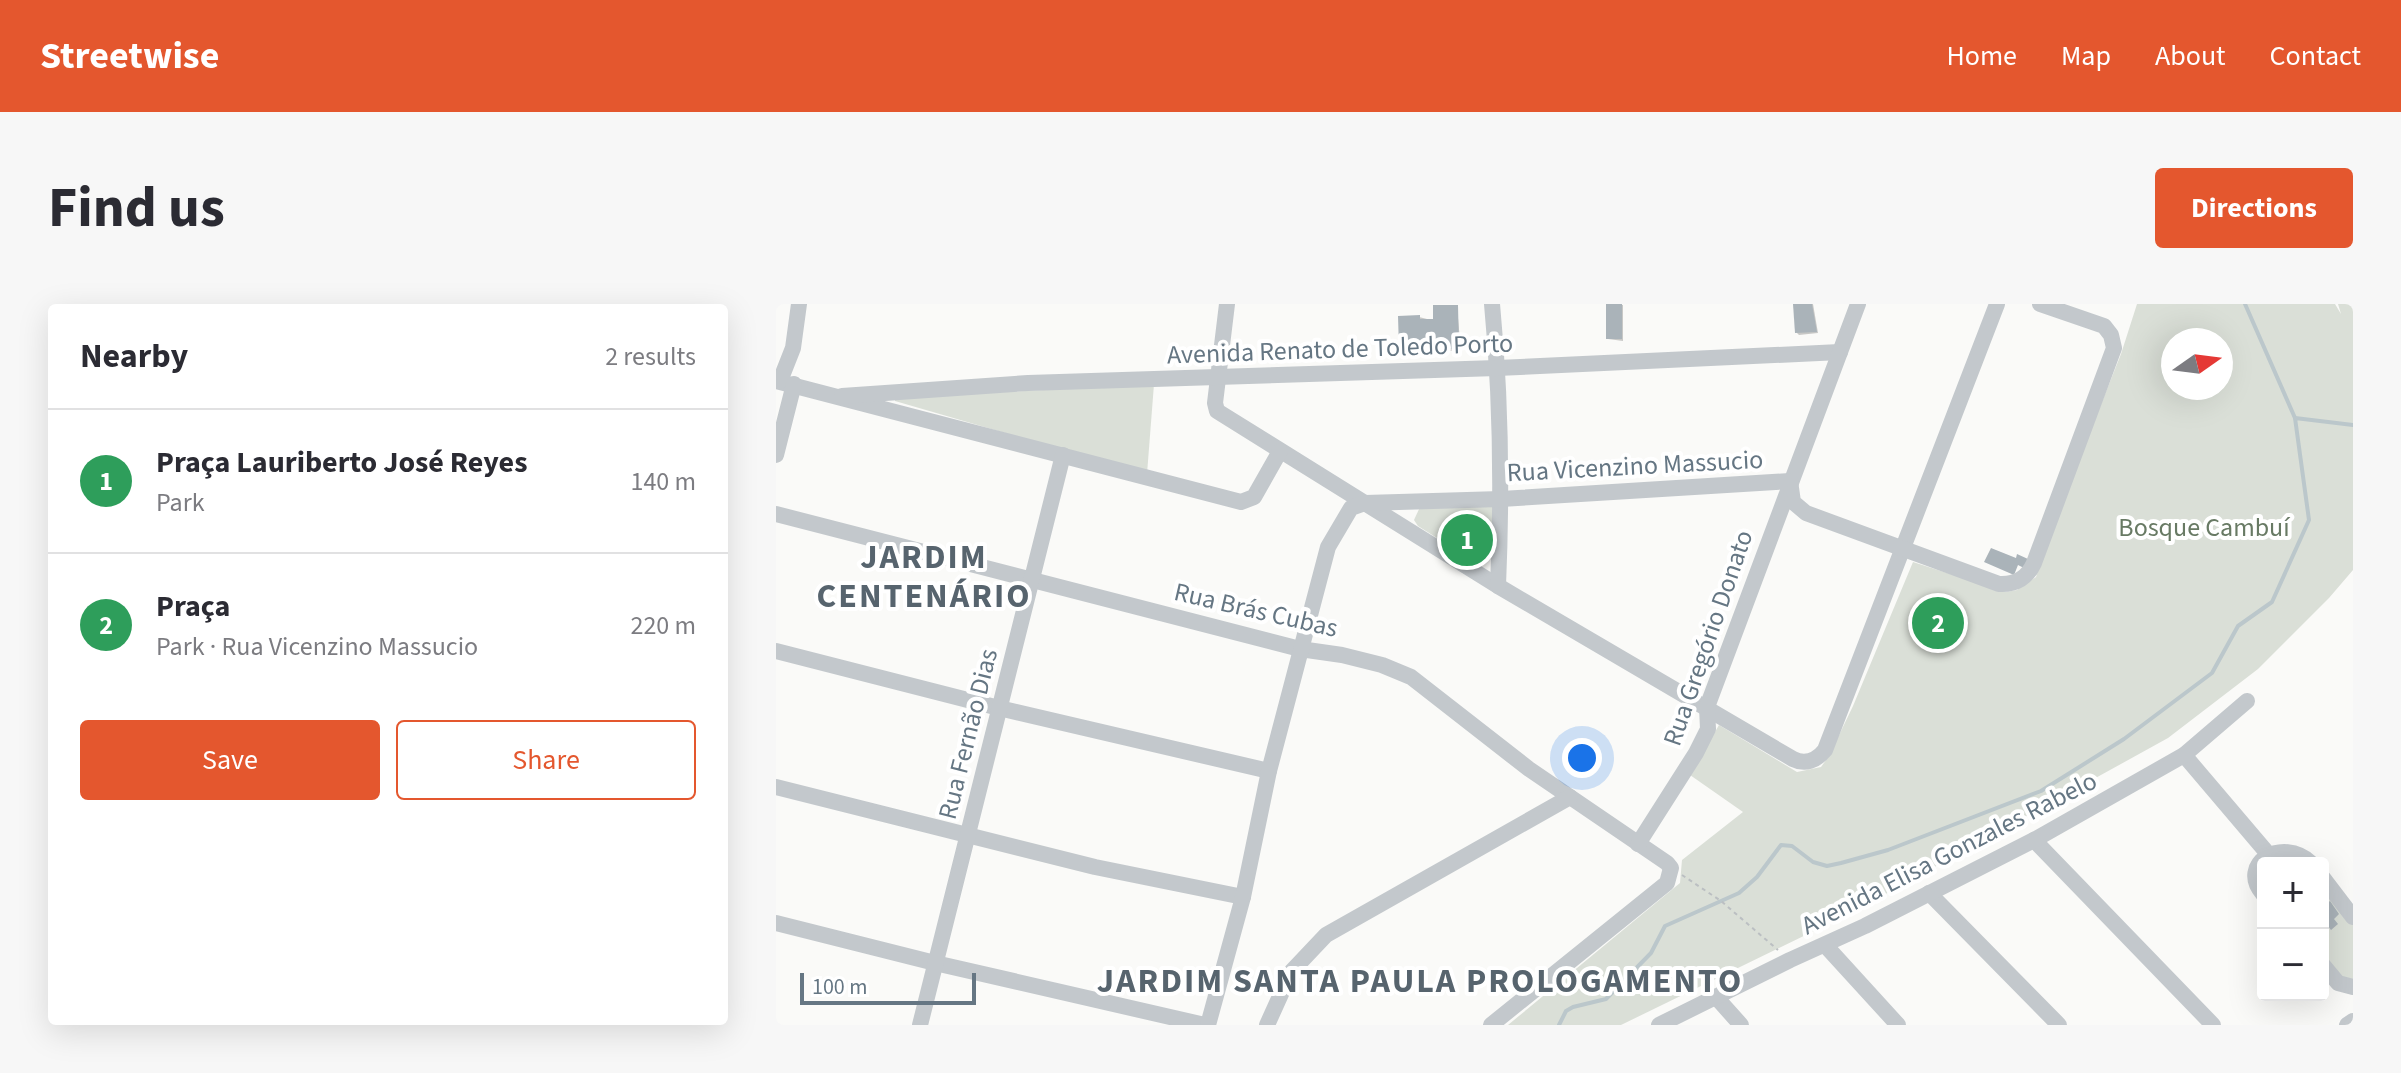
<!DOCTYPE html>
<html lang="en">
<head>
<meta charset="utf-8">
<style>
	:root { --surface:#fff; --page:#f7f7f7; --text:#2b2b33; --muted:#7c7c81; --line:#e1e1e2; --accent:#e4572e }
	body { margin:0; font-family:"Source Sans 3",sans-serif; background:var(--page); color:var(--text) }
	.controls { position:absolute; right:24px; bottom:24px; display:grid; overflow:hidden; border-radius:8px; box-shadow:0 8px 32px #0002 }
	.controls button { width:72px; height:72px; display:grid; place-items:center; padding:0; border:0; border-bottom:2px solid var(--line); background:var(--surface); color:var(--text); font:40px sans-serif }
	.compass { position:absolute; left:1385px; top:24px; width:72px; height:72px; border-radius:50%; background:var(--surface); box-shadow:0 8px 32px #0002; rotate:76deg }
	.scale { position:absolute; left:24px; bottom:20px; width:176px; box-sizing:border-box; padding-left:8px; border:4px solid #657683; border-top:0; font-size:22px; line-height:28px; white-space:nowrap; color:#657683; -webkit-text-stroke:6px #fff; paint-order:stroke }
	.you { position:absolute; left:806px; top:454px; width:28px; height:28px; margin:-20px; border:6px solid #fff; border-radius:50%; background:#1a73e8; box-shadow:0 0 0 12px #1a73e833 }
	.badge { display:grid; place-items:center; width:52px; height:52px; border-radius:50%; background:var(--accent); color:#fff; font-size:26px; font-weight:700 }
	.pin { position:absolute; translate:-50% -50%; border:4px solid #fff; box-shadow:0 2px 8px #0006 }
	.list { margin:0; padding:0; list-style:none }
	h2 { display:flex; justify-content:space-between; align-items:center; height:104px; margin:0; padding:0 32px; font-size:34px }
	h2 small { font-size:26px; font-weight:400; color:var(--muted) }
	.list li { display:grid; grid-template-columns:52px 1fr auto; gap:24px; align-items:center; box-sizing:border-box; height:144px; padding:0 32px; border-top:2px solid var(--line) }
	.list b { display:block; font-size:30px; white-space:nowrap }
	.list p { margin:0; font-size:26px; white-space:nowrap; color:var(--muted) }
	.list em { font-size:26px; font-style:normal; color:var(--muted) }
	.actions { display:flex; gap:16px; padding:24px 32px }
	.actions a { flex:1; padding:18px 0; border:2px solid var(--accent); border-radius:8px; text-align:center; font-size:28px; color:var(--accent) }
	.actions .main { background:var(--accent); color:#fff }
	.map { position:relative; flex:none; width:1577px; height:721px; overflow:hidden; border-radius:8px }
	header { display:flex; align-items:center; gap:48px; box-sizing:border-box; height:112px; padding:0 40px; background:var(--accent); color:#fff }
	header strong { font-size:38px }
	nav { display:flex; gap:44px; margin-inline-start:auto; font-size:28px }
	.intro { display:flex; align-items:center; justify-content:space-between; box-sizing:border-box; height:192px; padding:0 48px }
	h1 { margin:0; font-size:56px }
	.button { padding:20px 36px; border-radius:8px; background:var(--accent); color:#fff; font-size:28px; font-weight:700 }
	main { display:flex; gap:48px; padding:0 48px }
	aside { flex:1; background:var(--surface); border-radius:8px; box-shadow:0 8px 32px #0002 }
	.map>svg:first-child { display:block }
	.green { fill:#dadfd7; fill-rule:evenodd }
	.shadow { fill:#0003 }
	.lines { fill:none; stroke-linecap:round; stroke-linejoin:round }
	.stream { stroke:#bbc7cb; stroke-width:4 }
	.building { fill:#aab3b9 }
	.path { stroke:#bbbfc2; stroke-width:2; stroke-dasharray:4 4; stroke-linecap:butt }
	.minor { stroke:#c3c8cc; stroke-width:16 }
	.labels { text-anchor:middle; dominant-baseline:central; stroke-width:8; stroke-linejoin:round; paint-order:stroke }
	.street-label { font-size:26px; fill:#657683; stroke:#fff }
	.park-label { font-size:26px; fill:#687a64; stroke:#fff }
	.district-label { font-size:34px; font-weight:bold; letter-spacing:2px; fill:#57646e; stroke:#fff }
</style>
</head>
<body>
<header>
<strong>Streetwise</strong>
<nav><a>Home</a><a>Map</a><a>About</a><a>Contact</a></nav>
</header>
<div class="intro"><h1>Find us</h1><a class="button">Directions</a></div>
<main>
<aside>
<h2>Nearby<small>2 results</small></h2>
<ul class="list">
<li><span class="badge" style="background:#2e9e5b">1</span><div><b>Praça Lauriberto José Reyes</b><p>Park</p></div><em>140 m</em></li>
<li><span class="badge" style="background:#2e9e5b">2</span><div><b>Praça</b><p>Park · Rua Vicenzino Massucio</p></div><em>220 m</em></li>
</ul>
<div class="actions"><a class="main">Save</a><a>Share</a></div>
</aside>
<div class="map">
<svg width="1577" height="721" viewBox="0 0 1577 721">
	<rect width="100%" height="100%" fill="#fafaf8"/>
	<g class="green">
		<path d="M1361 0H1559L1565 10 1562 0H1577V266L1553 294 1482 365 1392 434 1077 608 845 721H732L904 579 906 556 967 508 914 471 943 421 1021 468 1045 463 1053 452 1077 402 1137 258 1230 288 1241 286 1260 273 1296 173 1345 50ZM1397 36H1445V84H1397Z"/>
		<polygon points="378,80 371,170 119,97 119,94"/>
		<polygon points="717,199 716,254 704,261 642,222 638,216 644,203"/>
		<polygon points="1547,582 1577,620 1577,676 1567,674 1547,651"/>
	</g>
	<g class="shadow">
		<polygon points="832,0 847,1 847,37 832,35"/>
		<polygon points="1019,0 1037,0 1042,29 1023,31 1021,29"/>
		<polygon points="681,3 685,47 627,46 625,44 643,13 659,17"/>
	</g>
	<g class="lines">
		<g class="stream">
			<polyline points="1469,0 1519,114"/>
			<polyline points="783,721 790,707 797,703 830,695 875,649 889,622 963,589 981,573 1005,541 1016,542 1037,558 1051,562 1065,559 1112,546 1265,487 1348,435 1436,369 1462,322 1496,298 1533,216 1519,114 1577,121"/>
		</g>
	</g>
	<g class="building">
		<rect x="830" y="0" width="16" height="35"/>
		<polygon points="1017,0 1036,0 1041,28 1019,29"/>
		<polygon points="657,1 682,1 683,45 623,45 622,12 644,11 644,15 657,15"/>
		<polygon points="1215,244 1240,254 1241,250 1252,255 1248,264 1242,261 1238,271 1208,258"/>
		<polygon points="1554,597 1563,610 1558,615 1562,620 1555,626 1547,616 1547,603"/>
	</g>
	<g class="lines">
		<polyline class="path" points="906,571 945,597 1002,646"/>
		<g class="minor">
			<path d="M451 0 439 99 441 107 722 282 1017 455C1029 461 1040 457 1049 446L1221 0"/>
			<path d="M716 0C725 94 726 188 722 282"/>
			<polyline points="0,77 465,198 478,193 504,147"/>
			<polyline points="4,77 17,44 23,0"/>
			<polyline points="66,92 252,79 721,64 1064,48"/>
			<polyline points="0,151 18,80"/>
			<polyline points="0,210 524,345 566,351 606,361 635,373 753,465 891,559 895,564 891,579 715,721"/>
			<polyline points="0,347 223,404 493,467"/>
			<polyline points="1408,451 1493,551"/>
			<polyline points="0,483 319,563 467,593"/>
			<polyline points="1258,536 1437,721"/>
			<polyline points="862,540 920,449 932,425 931,403 1082,0"/>
			<polyline points="1547,574 1577,613"/>
			<polyline points="1153,589 1283,721"/>
			<path d="M1487 590C1461 560 1506 532 1535 559"/>
			<polyline points="0,619 159,659 429,721"/>
			<polyline points="1049,641 1122,721"/>
			<polyline points="1547,661 1562,679 1577,683"/>
			<polyline points="940,693 965,721"/>
			<polyline points="144,721 287,151"/>
			<path d="M432 721 467 593 493 467 552 243 575 204 589 199 725 195 1014 177 1017 198 1030 209 1223 280C1240 281 1252 273 1258 259L1338 44 1335 31 1328 22 1264 0"/>
			<polyline points="491,721 515,668 550,631 794,493"/>
			<polyline points="883,721 1014,656 1089,622 1258,536 1408,451 1471,397"/>
			<polyline points="1571,721 1577,717"/>
		</g>
	</g>
	<g class="labels">
		<g class="street-label">
			<text transform="translate(564 45) rotate(-2)">Avenida Renato de Toledo Porto</text>
			<text transform="translate(859 162) rotate(-3)">Rua Vicenzino Massucio</text>
			<text transform="translate(480 306) rotate(13)">Rua Brás Cubas</text>
			<text transform="translate(932 334) rotate(-71)">Rua Gregório Donato</text>
			<text transform="translate(192 430) rotate(-76)">Rua Fernão Dias</text>
			<text transform="translate(1173 549) rotate(-27)">Avenida Elisa Gonzales Rabelo</text>
		</g>
		<g class="park-label">
			<text x="1428" y="223">Bosque Cambuí</text>
		</g>
		<g class="district-label">
			<text x="148" y="253">JARDIM<tspan x="148" dy="39">CENTENÁRIO</tspan></text>
			<text x="644" y="677">JARDIM SANTA PAULA PROLOGAMENTO</text>
		</g>
	</g>
</svg>
<div class="controls">
<button>+</button>
<button>−</button>
</div>
<svg class="compass" viewBox="-18 -18 36 36"><path d="M0-13l5 13h-10z" fill="#e53935"/><path d="M0 13l5-13h-10z" fill="#7c7c81"/></svg>
<div class="scale">100 m</div>
<div class="you"></div>
<div class="pin badge" style="left:691px;top:236px;background:#2e9e5b">1</div>
<div class="pin badge" style="left:1162px;top:319px;background:#2e9e5b">2</div>
</div>
</main>
</body>
</html>
